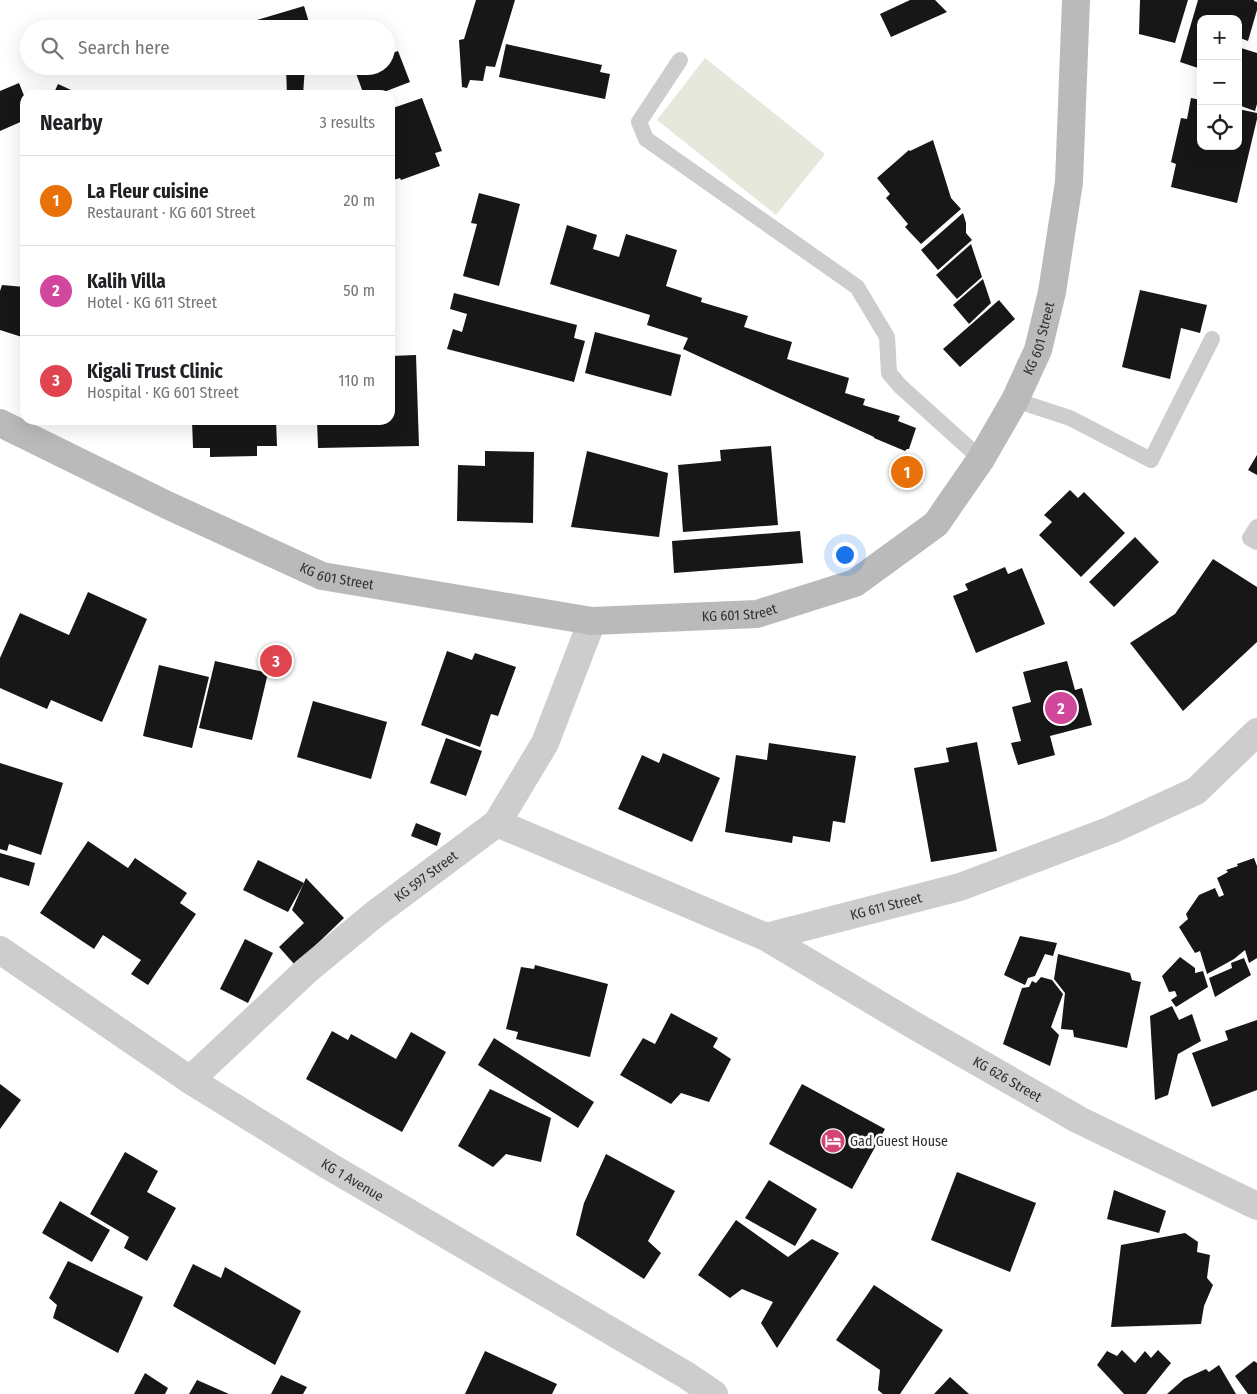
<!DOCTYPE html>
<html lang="en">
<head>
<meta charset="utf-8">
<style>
	:root { --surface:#fff; --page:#f6f6f6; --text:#202124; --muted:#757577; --line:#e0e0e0; --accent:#1a73e8 }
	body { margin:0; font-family:"Fira Sans Condensed",sans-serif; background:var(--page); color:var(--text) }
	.controls { position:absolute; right:15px; top:15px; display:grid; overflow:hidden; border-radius:10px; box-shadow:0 5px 20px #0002 }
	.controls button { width:45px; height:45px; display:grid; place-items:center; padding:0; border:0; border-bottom:1px solid var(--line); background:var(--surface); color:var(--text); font:25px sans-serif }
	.you { position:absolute; left:844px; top:554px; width:18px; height:18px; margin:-12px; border:4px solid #fff; border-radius:50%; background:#1a73e8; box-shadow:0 0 0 8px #1a73e833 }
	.badge { display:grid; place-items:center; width:32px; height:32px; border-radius:50%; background:var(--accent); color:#fff; font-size:16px; font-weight:700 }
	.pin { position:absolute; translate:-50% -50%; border:2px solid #fff; box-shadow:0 1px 5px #0006 }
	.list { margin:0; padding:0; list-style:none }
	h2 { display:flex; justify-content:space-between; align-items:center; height:65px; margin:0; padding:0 20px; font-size:21px }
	h2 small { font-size:16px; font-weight:400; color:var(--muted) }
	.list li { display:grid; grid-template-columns:32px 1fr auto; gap:15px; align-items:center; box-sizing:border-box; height:90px; padding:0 20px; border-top:1px solid var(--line) }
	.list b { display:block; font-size:19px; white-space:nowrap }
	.list p { margin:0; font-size:16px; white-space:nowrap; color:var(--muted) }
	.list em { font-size:16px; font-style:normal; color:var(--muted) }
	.icon { flex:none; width:28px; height:28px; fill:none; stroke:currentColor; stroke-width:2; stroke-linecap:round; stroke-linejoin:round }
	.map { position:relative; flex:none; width:1257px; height:1394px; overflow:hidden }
	.search { position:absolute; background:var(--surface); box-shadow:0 5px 20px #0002; left:20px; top:20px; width:375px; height:55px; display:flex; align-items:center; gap:12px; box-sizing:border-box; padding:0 18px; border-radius:28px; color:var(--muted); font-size:19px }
	.panel { position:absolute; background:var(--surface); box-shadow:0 5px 20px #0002; left:20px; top:90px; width:375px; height:335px; border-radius:15px }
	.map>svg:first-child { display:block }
	.green { fill:#e6e8dc }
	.building { fill:#171717 }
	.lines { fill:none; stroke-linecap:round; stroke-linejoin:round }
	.service { stroke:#cdcdcd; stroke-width:16 }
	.minor { stroke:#cdcdcd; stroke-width:28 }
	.tertiary { stroke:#cdcdcd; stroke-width:28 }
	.secondary { stroke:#bababa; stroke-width:28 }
	.labels { text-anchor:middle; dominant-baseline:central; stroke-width:5; stroke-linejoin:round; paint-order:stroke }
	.street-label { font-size:14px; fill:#303030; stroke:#fff }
	.poi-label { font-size:14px; fill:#303030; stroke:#fff; text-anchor:start }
</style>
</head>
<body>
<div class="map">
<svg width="1257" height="1394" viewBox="0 0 1257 1394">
	<rect width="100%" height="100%" fill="#fff"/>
	<polygon class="green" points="705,58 825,154 776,215 657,120"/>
	<g class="building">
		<polygon points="476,0 515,0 495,67 486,66 483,81 470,80 467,88 462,87 459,40 464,39"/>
		<polygon points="910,0 935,0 947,12 891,37 880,14"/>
		<polygon points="1140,0 1188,0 1175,43 1139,34"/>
		<polygon points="1198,0 1254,0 1254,1 1257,2 1257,10 1248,41 1240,38 1239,44 1238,19 1201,19 1201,69 1180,62"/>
		<polygon points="304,6 311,29 260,29 257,20"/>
		<polygon points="224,23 225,29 194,29 194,27"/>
		<polygon points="506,44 602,65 600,72 610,74 605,99 499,77"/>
		<polygon points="1241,48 1257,53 1257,104 1255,111 1238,105 1238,57"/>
		<polygon points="398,51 410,82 376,95 364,95 354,68 357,66 386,66 386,55"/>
		<polygon points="305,66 303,95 287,95 286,67"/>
		<polygon points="19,83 25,98 25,120 0,131 0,91"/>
		<polygon points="58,84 82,95 53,95"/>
		<polygon points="422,98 442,151 435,153 440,166 401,180 400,178 390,181 390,109"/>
		<polygon points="1191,98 1201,100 1201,146 1238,146 1238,109 1257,113 1257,119 1237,203 1171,187 1176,164 1171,162 1181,118 1187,119"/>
		<polygon points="933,140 951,198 961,209 921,244 905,227 908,224 886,198 890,194 877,178 909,150 910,151"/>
		<polygon points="479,193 520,204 499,286 463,276 477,224 471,223"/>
		<polygon points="963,213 966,223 966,233 972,240 938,270 921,250"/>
		<polygon points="567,225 597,235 593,249 619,257 626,234 677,250 666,286 702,298 701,302 748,316 744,327 792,342 787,359 849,378 845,393 865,399 863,405 900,416 898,421 916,428 909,449 907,449 905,451 874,438 874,437 683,349 688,338 647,325 650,315 550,284"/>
		<polygon points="971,244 982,277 957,299 936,275"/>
		<polygon points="983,279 991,303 969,324 953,305"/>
		<polygon points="2,285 25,287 25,338 0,330 0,291"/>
		<polygon points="1140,290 1207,305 1200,333 1181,328 1170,379 1122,367"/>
		<polygon points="454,293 577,325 574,338 585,341 574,382 447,349 453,329 462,332 467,314 450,309"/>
		<polygon points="999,300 1015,319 960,367 943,349"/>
		<polygon points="595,332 681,355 671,396 585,373"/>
		<polygon points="416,355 419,446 318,448 317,420 390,420 390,356"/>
		<polygon points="192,420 276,420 277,446 257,446 257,456 210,457 210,448 193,448"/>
		<polygon points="771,446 778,525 683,532 678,465 721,461 720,450"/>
		<polygon points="485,451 534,452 533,523 457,521 458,465 485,466"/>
		<polygon points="587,451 668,473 659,537 571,527"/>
		<polygon points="1257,455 1257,475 1248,470"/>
		<polygon points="1070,490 1078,498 1084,492 1125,533 1081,577 1039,535 1052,522 1044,515"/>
		<polygon points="800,531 803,563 674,573 672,541"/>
		<polygon points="1135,537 1159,562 1114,607 1089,582"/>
		<polygon points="1213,559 1257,587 1257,642 1183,711 1130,643 1175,614"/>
		<polygon points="1005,567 1008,574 1022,568 1045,624 976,653 953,596 968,590 965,584"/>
		<polygon points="88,592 147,619 102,722 51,700 47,709 0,688 0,658 20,613 69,635"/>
		<polygon points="447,651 472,660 475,653 516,667 498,716 491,714 480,747 421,725"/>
		<polygon points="215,661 268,673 252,740 199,728"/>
		<polygon points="1067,661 1075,690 1082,688 1092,725 1050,736 1055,755 1018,765 1011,743 1021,741 1012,707 1031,702 1023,672"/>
		<polygon points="159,665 209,677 192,748 143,736"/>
		<polygon points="313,701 387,722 371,779 297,757"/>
		<polygon points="446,738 482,751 466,796 430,783"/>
		<polygon points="977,742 997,851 931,862 914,768 949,762 946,748"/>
		<polygon points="769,743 856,756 845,823 833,821 830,842 793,836 792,843 725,832 736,755 767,760"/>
		<polygon points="663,753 720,778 692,842 618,809 642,755 659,763"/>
		<polygon points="0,763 63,783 41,855 9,844 7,851 0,849"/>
		<polygon points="416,823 441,833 437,846 411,836"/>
		<polygon points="88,841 128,868 135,858 187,893 180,903 196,914 148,985 131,974 141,960 103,935 94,949 40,913"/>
		<polygon points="0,853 35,863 29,886 0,877"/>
		<polygon points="1254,858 1257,866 1257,958 1249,963 1245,950 1234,959 1207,974 1200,951 1195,953 1179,927 1188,919 1186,914 1199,895 1215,888 1219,897 1224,895 1217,878 1228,872 1226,870 1238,866 1237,864"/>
		<polygon points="258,860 304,883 288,912 243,890"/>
		<polygon points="306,878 344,918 295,965 279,947 304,923 292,910"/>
		<polygon points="1020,936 1057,943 1053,956 1045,954 1035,976 1028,978 1025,985 1004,975"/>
		<polygon points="245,939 273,953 248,1003 220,989"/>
		<polygon points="1058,954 1130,973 1132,980 1141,982 1127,1048 1074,1037 1073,1030 1061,1029 1065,993 1054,979"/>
		<polygon points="1180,957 1195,968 1195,973 1203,971 1208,987 1176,1007 1171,1000 1177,996 1175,991 1169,992 1162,976"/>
		<polygon points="1244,958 1251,975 1215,997 1209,978 1232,968 1231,963"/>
		<polygon points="535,965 608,984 590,1057 516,1039 518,1032 506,1029 521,967 534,969"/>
		<polygon points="1041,977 1052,980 1063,994 1051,1027 1059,1035 1050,1066 1003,1044 1022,988 1029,987 1032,981 1036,983"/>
		<polygon points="1172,1006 1179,1020 1192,1014 1201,1041 1178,1054 1168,1095 1155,1100 1150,1016"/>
		<polygon points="671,1013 718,1038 713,1047 731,1059 709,1102 681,1093 671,1104 620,1075 643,1038 655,1044"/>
		<polygon points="1257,1020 1257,1090 1212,1107 1192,1053 1228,1040 1225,1031"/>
		<polygon points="332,1031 348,1040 351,1034 396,1059 411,1032 446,1052 402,1132 306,1079"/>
		<polygon points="494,1038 594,1102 578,1128 478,1065"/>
		<polygon points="0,1084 21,1100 0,1129"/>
		<polygon points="802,1084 885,1129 852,1189 769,1144"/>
		<polygon points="490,1089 551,1118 541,1162 506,1154 493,1167 458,1146"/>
		<polygon points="125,1152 158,1171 147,1192 176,1208 147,1261 124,1248 129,1237 90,1214"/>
		<polygon points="606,1154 675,1191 648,1241 661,1253 644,1279 576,1235 584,1203"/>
		<polygon points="957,1172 1036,1203 1010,1272 931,1240"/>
		<polygon points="769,1180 817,1209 795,1246 745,1218"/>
		<polygon points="1114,1190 1166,1211 1159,1233 1107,1219"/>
		<polygon points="60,1201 110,1230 92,1262 42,1233"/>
		<polygon points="736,1220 788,1257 812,1239 839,1253 777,1348 761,1323 773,1302 742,1289 730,1298 698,1275"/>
		<polygon points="1185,1233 1198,1242 1197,1252 1210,1255 1207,1278 1213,1285 1204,1306 1201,1324 1111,1327 1121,1245"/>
		<polygon points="68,1261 143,1297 118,1353 53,1318 57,1305 49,1298"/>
		<polygon points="193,1264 221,1278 225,1267 301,1311 275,1365 173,1306"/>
		<polygon points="874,1285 943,1330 900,1394 883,1394 878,1390 880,1370 836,1340"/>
		<polygon points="1122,1350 1135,1363 1145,1351 1151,1358 1158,1350 1171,1363 1146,1394 1124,1394 1097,1365 1107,1351 1117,1356"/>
		<polygon points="485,1351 557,1384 552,1394 465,1394"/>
		<polygon points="1254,1361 1257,1363 1257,1394 1248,1394 1235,1376"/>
		<polygon points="1219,1365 1236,1394 1167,1394 1184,1379 1206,1369 1209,1372"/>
		<polygon points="145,1373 168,1388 165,1394 134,1394"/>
		<polygon points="281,1375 307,1387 303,1394 271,1394"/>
		<polygon points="950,1377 969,1394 934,1394"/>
		<polygon points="197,1380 229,1394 189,1394"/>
	</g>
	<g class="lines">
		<g class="service">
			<polyline points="680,60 639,122 646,139 857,287 887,337 889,373 900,386 981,459"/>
			<polyline points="1015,400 1070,418 1151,460 1212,339"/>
			<polyline points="1257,527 1250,538 1257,542"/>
		</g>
		<g class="minor">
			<path id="s1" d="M497 823 766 937 960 887 1111 830 1196 791 1257 732"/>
			<path id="s2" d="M766 937 910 1023 1079 1120 1257 1206"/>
			<path id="s3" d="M190 1080 306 971 375 914 497 823 545 743 592 621"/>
		</g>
		<path class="tertiary" id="s4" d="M0 950 190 1080 329 1166 686 1375 714 1394"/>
		<path class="secondary" id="s5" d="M0 423 167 505 322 576 592 621 757 614 855 583 936 524 981 459 1015 400 1038 350 1052 292 1069 182 1076 0"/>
	</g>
	<defs>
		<symbol id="hotel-disc" viewBox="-11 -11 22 22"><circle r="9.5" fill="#d34674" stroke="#fff"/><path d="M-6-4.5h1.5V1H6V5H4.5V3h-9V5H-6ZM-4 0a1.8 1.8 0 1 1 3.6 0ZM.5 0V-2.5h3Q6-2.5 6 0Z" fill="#fff"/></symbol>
	</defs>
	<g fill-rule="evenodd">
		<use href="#hotel-disc" x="819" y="1127" width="28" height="28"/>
	</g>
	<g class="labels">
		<g class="street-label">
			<text stroke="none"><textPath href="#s5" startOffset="1212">KG 601 Street</textPath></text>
			<text stroke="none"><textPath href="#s5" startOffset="371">KG 601 Street</textPath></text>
			<text stroke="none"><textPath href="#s5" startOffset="778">KG 601 Street</textPath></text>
			<text stroke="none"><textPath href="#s3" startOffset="312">KG 597 Street</textPath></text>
			<text stroke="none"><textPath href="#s1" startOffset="416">KG 611 Street</textPath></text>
			<text stroke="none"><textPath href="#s2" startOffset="280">KG 626 Street</textPath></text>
			<text stroke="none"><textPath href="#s4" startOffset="421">KG 1 Avenue</textPath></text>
		</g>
		<g class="poi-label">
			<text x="850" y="1141">Gad Guest House</text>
		</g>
	</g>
</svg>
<div class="controls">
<button>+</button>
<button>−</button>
<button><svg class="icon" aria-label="locate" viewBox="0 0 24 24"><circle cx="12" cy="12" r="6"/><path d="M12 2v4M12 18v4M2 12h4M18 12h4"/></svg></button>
</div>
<div class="you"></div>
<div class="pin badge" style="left:907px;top:472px;background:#e8710a">1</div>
<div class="pin badge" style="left:1061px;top:708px;background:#d1479c">2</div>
<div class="pin badge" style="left:276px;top:661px;background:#e0444e">3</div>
<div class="search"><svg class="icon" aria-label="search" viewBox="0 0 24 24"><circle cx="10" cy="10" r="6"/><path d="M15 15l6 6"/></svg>Search here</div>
<section class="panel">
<h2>Nearby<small>3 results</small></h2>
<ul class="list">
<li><span class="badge" style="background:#e8710a">1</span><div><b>La Fleur cuisine</b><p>Restaurant · KG 601 Street</p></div><em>20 m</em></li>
<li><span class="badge" style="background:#d1479c">2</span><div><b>Kalih Villa</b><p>Hotel · KG 611 Street</p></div><em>50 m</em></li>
<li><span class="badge" style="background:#e0444e">3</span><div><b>Kigali Trust Clinic</b><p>Hospital · KG 601 Street</p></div><em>110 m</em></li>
</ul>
</section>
</div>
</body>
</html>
